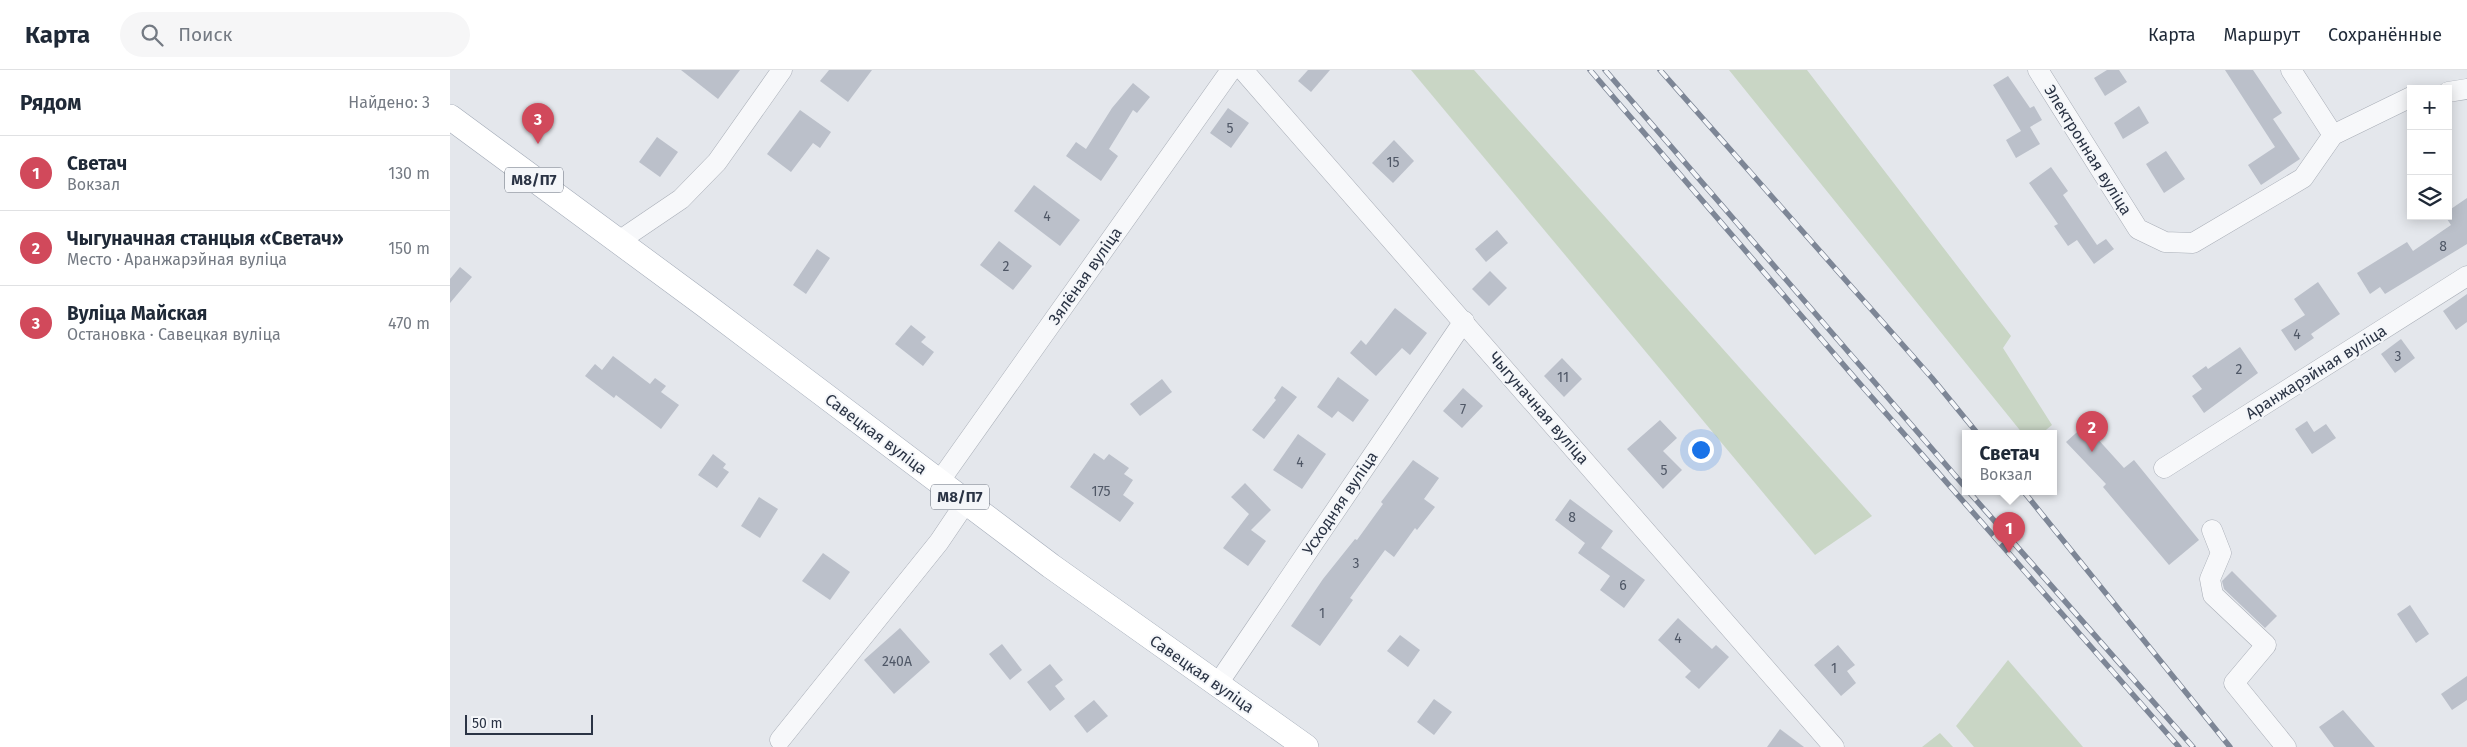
<!DOCTYPE html>
<html lang="ru">
<head>
<meta charset="utf-8">
<style>
	:root { --surface:#fff; --page:#f6f6f7; --text:#1f2937; --muted:#747a83; --line:#e0e1e3; --accent:#d1495b }
	body { margin:0; font-family:"Fira Sans",sans-serif; background:var(--page); color:var(--text) }
	.controls { position:absolute; right:15px; top:15px; display:grid; overflow:hidden; border-radius:0px; box-shadow:0 2px 12px #0003 }
	.controls button { width:45px; height:45px; display:grid; place-items:center; padding:0; border:0; border-bottom:1px solid var(--line); background:var(--surface); color:var(--text); font:25px sans-serif }
	.scale { position:absolute; left:15px; bottom:12px; width:128px; box-sizing:border-box; padding-left:5px; border:2px solid #2b3445; border-top:0; font-size:14px; line-height:18px; white-space:nowrap; color:#2b3445; -webkit-text-stroke:4px #f4f6f9; paint-order:stroke }
	.you { position:absolute; left:1250px; top:379px; width:18px; height:18px; margin:-12px; border:4px solid #fff; border-radius:50%; background:#1a73e8; box-shadow:0 0 0 8px #1a73e833 }
	.badge { display:grid; place-items:center; width:32px; height:32px; border-radius:50%; background:var(--accent); color:#fff; font-size:16px; font-weight:700 }
	.pin { position:absolute; translate:-50% -41px; filter:drop-shadow(0 1px 2px #0008) }
	.pin::after { content:''; position:absolute; top:26px; width:18px; height:15px; background:inherit; clip-path:polygon(0 0,100% 0,50% 100%) }
	.popup { position:absolute; left:1512px; top:360px; width:95px; height:65px; box-sizing:border-box; display:grid; place-content:center; border-radius:0px; background:var(--surface); filter:drop-shadow(0 1px 4px #0005); font-size:16px; white-space:nowrap; color:var(--muted) }
	.popup b { font-size:19px; color:var(--text) }
	.popup::after { content:''; position:absolute; left:50%; top:100%; margin-left:-10px; border:10px solid transparent; border-top-color:var(--surface) }
	.list { margin:0; padding:0; list-style:none }
	h2 { display:flex; justify-content:space-between; align-items:center; height:65px; margin:0; padding:0 20px; font-size:21px }
	h2 small { font-size:16px; font-weight:400; color:var(--muted) }
	.list li { display:grid; grid-template-columns:32px 1fr auto; gap:15px; align-items:center; box-sizing:border-box; height:75px; padding:0 20px; border-top:1px solid var(--line) }
	.list b { display:block; font-size:19px; white-space:nowrap }
	.list p { margin:0; font-size:16px; white-space:nowrap; color:var(--muted) }
	.list em { font-size:16px; font-style:normal; color:var(--muted) }
	.icon { flex:none; width:28px; height:28px; fill:none; stroke:currentColor; stroke-width:2; stroke-linecap:round; stroke-linejoin:round }
	.map { position:relative; flex:none; width:2017px; height:677px; overflow:hidden }
	header { display:flex; align-items:center; gap:30px; box-sizing:border-box; height:70px; padding:0 25px; background:var(--surface); border-bottom:1px solid var(--line) }
	header strong { font-size:24px }
	nav { display:flex; gap:28px; margin-inline-start:auto; font-size:18px }
	.search { width:350px; height:45px; background:var(--page); display:flex; align-items:center; gap:12px; box-sizing:border-box; padding:0 18px; border-radius:28px; color:var(--muted); font-size:19px }
	main { display:flex }
	aside { flex:1; background:var(--surface) }
	.map>svg:first-child { display:block }
	.green { fill:#c9d6c5 }
	.building { fill:#bbc0ca }
	.lines { fill:none; stroke-linecap:round; stroke-linejoin:round }
	.minor-casing { stroke:#a9aeb7; stroke-width:21 }
	.major-casing { stroke:#a3abb8; stroke-width:26 }
	.minor { stroke:#f7f8fa; stroke-width:20 }
	.major { stroke:#fff; stroke-width:25 }
	.rail-casing { stroke:#7d8696; stroke-width:5.5 }
	.rail { stroke:#f4f6f9; stroke-width:4; stroke-dasharray:11; stroke-linecap:butt }
	.labels { text-anchor:middle; dominant-baseline:central; stroke-width:4; stroke-linejoin:round; paint-order:stroke }
	.number-label { font-size:14px; fill:#4f5766 }
	.shield { fill:#f4f6f9; stroke:#676e7b; stroke-width:1 }
	.shield-label { font-size:15px; font-weight:bold; fill:#2b3445 }
	.street-label { font-size:16px; fill:#2b3445; stroke:#f4f6f9 }
</style>
</head>
<body>
<header>
<strong>Карта</strong>
<div class="search"><svg class="icon" aria-label="search" viewBox="0 0 24 24"><circle cx="10" cy="10" r="6"/><path d="M15 15l6 6"/></svg>Поиск</div>
<nav><a>Карта</a><a>Маршрут</a><a>Сохранённые</a></nav>
</header>
<main>
<aside>
<h2>Рядом<small>Найдено: 3</small></h2>
<ul class="list">
<li><span class="badge">1</span><div><b>Светач</b><p>Вокзал</p></div><em>130 m</em></li>
<li><span class="badge">2</span><div><b>Чыгуначная станцыя «Светач»</b><p>Место · Аранжарэйная вуліца</p></div><em>150 m</em></li>
<li><span class="badge">3</span><div><b>Вуліца Майская</b><p>Остановка · Савецкая вуліца</p></div><em>470 m</em></li>
</ul>
</aside>
<div class="map">
<svg width="2017" height="677" viewBox="0 0 2017 677">
	<rect width="100%" height="100%" fill="#e4e7ec"/>
	<g class="green">
		<polygon points="961,0 1024,0 1422,446 1365,485"/>
		<polygon points="1279,0 1357,0 1561,266 1553,278 1602,355 1591,364 1573,364"/>
		<polygon points="1558,590 1633,677 1524,677 1506,656"/>
		<polygon points="1490,663 1503,677 1472,677"/>
	</g>
	<g class="building">
		<polygon points="231,0 290,0 268,29"/>
		<polygon points="379,0 422,0 398,32 370,11"/>
		<polygon points="858,0 880,0 861,22 848,11"/>
		<polygon points="1657,0 1669,0 1677,12 1655,26 1644,8"/>
		<polygon points="1775,0 1803,0 1832,43 1823,49 1850,89 1811,115 1798,95 1825,77"/>
		<polygon points="1558,6 1580,38 1584,36 1592,50 1580,57 1590,74 1566,88 1556,70 1571,61 1543,15"/>
		<polygon points="683,13 700,27 687,43 683,40 659,79 668,86 651,111 616,86 626,72 636,79 662,38"/>
		<polygon points="1689,36 1699,53 1673,69 1664,53"/>
		<polygon points="778,38 799,53 781,78 760,63"/>
		<polygon points="350,40 381,62 370,78 363,73 341,102 317,84"/>
		<polygon points="207,67 228,82 210,107 189,92"/>
		<polygon points="944,70 964,91 943,113 922,93"/>
		<polygon points="1716,81 1735,109 1714,123 1696,94"/>
		<polygon points="1601,97 1618,121 1613,125 1647,175 1656,169 1664,179 1644,194 1627,170 1618,176 1604,156 1608,154 1579,113"/>
		<polygon points="584,115 630,150 610,176 564,141"/>
		<polygon points="2017,128 2017,174 1935,224 1930,217 1920,224 1907,203 1957,172 1963,181 2001,155 1995,146 1998,146 1998,141"/>
		<polygon points="1047,160 1058,173 1036,192 1025,179"/>
		<polygon points="549,171 582,196 563,220 530,195"/>
		<polygon points="367,179 380,188 356,224 343,215"/>
		<polygon points="10,197 22,207 0,233 0,209"/>
		<polygon points="1040,201 1057,218 1039,236 1022,219"/>
		<polygon points="1868,212 1890,244 1861,264 1864,268 1845,281 1831,260 1855,245 1844,229"/>
		<polygon points="2017,224 2017,252 2006,260 1993,241"/>
		<polygon points="945,238 977,263 960,285 952,278 926,306 900,283 911,270 916,275"/>
		<polygon points="461,255 476,267 471,272 484,282 473,296 445,274"/>
		<polygon points="1951,269 1965,288 1945,303 1931,284"/>
		<polygon points="1790,277 1808,303 1754,343 1742,326 1752,319 1742,306 1756,296 1758,299"/>
		<polygon points="163,286 200,314 205,308 216,316 211,322 229,335 211,359 166,325 164,328 135,306 145,294 152,300"/>
		<polygon points="1112,288 1132,309 1114,327 1094,306"/>
		<polygon points="888,307 919,330 903,352 888,341 882,348 867,337"/>
		<polygon points="712,309 722,322 690,346 680,334"/>
		<polygon points="832,316 847,327 814,369 802,360 826,330 824,328"/>
		<polygon points="1013,318 1033,336 1012,358 993,341"/>
		<polygon points="1210,350 1227,368 1213,381 1232,400 1213,419 1177,379"/>
		<polygon points="1857,351 1864,362 1876,354 1886,368 1862,384 1845,359"/>
		<polygon points="1635,355 1674,398 1684,390 1749,470 1719,495 1653,417 1656,414 1616,372"/>
		<polygon points="848,364 876,384 852,419 823,400"/>
		<polygon points="644,383 654,390 659,384 679,398 674,404 683,410 673,425 684,433 670,452 620,417"/>
		<polygon points="263,384 276,394 273,398 279,402 267,418 248,405"/>
		<polygon points="963,390 989,408 974,429 985,437 967,460 965,458 944,487 935,480 900,528 903,530 870,576 841,556 873,509 905,469 907,470 933,434 931,432"/>
		<polygon points="795,413 821,440 801,460 816,471 798,496 773,478 799,444 781,427"/>
		<polygon points="309,427 328,439 310,468 291,456"/>
		<polygon points="1120,429 1163,461 1151,478 1195,510 1174,538 1150,520 1160,506 1128,483 1135,473 1105,450"/>
		<polygon points="373,483 400,502 380,530 352,511"/>
		<polygon points="1782,501 1827,546 1815,558 1774,519 1772,511"/>
		<polygon points="1960,535 1979,564 1966,573 1947,544"/>
		<polygon points="1228,548 1262,579 1266,575 1279,587 1249,619 1235,607 1241,601 1208,570"/>
		<polygon points="450,558 480,592 444,624 414,590"/>
		<polygon points="950,565 970,580 958,597 937,581"/>
		<polygon points="552,574 572,600 560,610 539,584"/>
		<polygon points="1388,575 1405,595 1397,601 1406,613 1391,626 1364,595"/>
		<polygon points="600,594 613,610 605,616 615,629 600,641 577,612"/>
		<polygon points="2017,606 2017,630 2002,640 1991,624"/>
		<polygon points="984,629 1002,642 984,665 967,652"/>
		<polygon points="644,630 658,646 637,663 624,646"/>
		<polygon points="1893,640 1925,677 1884,677 1869,657"/>
		<polygon points="1330,659 1354,677 1317,677"/>
	</g>
	<g class="lines">
		<defs>
			<g id="minor">
				<polyline points="793,0 1384,677"/>
				<polyline points="1588,0 1688,159 1715,172 1743,173 1853,108 1883,65 1961,27"/>
				<polyline points="1841,0 1883,65"/>
				<polyline points="1998,22 2017,19"/>
				<polyline points="169,171 231,129 267,92 332,0"/>
				<polyline points="1714,398 2017,206"/>
				<polyline points="489,412 781,0"/>
				<polyline points="1762,460 1771,483 1760,509 1763,525 1816,575 1784,613 1836,677"/>
				<polyline points="767,615 1014,251"/>
				<polyline points="330,670 489,472 516,432"/>
			</g>
			<polyline id="major" points="0,47 255,235 601,496 856,677"/>
		</defs>
		<use href="#minor" class="minor-casing"/>
		<use href="#major" class="major-casing"/>
		<use href="#minor" class="minor"/>
		<use href="#major" class="major"/>
		<defs>
			<g id="rail">
				<polyline points="1140,0 1404,307 1729,677"/>
				<polyline points="1155,0 1515,417"/>
				<polyline points="1210,0 1482,308 1528,364"/>
				<polyline points="1519,422 1743,677"/>
				<polyline points="1574,422 1780,677"/>
			</g>
		</defs>
		<use href="#rail" class="rail-casing"/>
		<use href="#rail" class="rail"/>
	</g>
	<g class="labels">
		<g class="number-label">
			<text x="780" y="58">5</text>
			<text x="943" y="92">15</text>
			<text x="597" y="146">4</text>
			<text x="1993" y="176">8</text>
			<text x="556" y="196">2</text>
			<text x="1847" y="264">4</text>
			<text x="1948" y="286">3</text>
			<text x="1789" y="299">2</text>
			<text x="1113" y="307">11</text>
			<text x="1013" y="339">7</text>
			<text x="850" y="392">4</text>
			<text x="1214" y="400">5</text>
			<text x="651" y="421">175</text>
			<text x="1122" y="447">8</text>
			<text x="906" y="493">3</text>
			<text x="1173" y="515">6</text>
			<text x="872" y="543">1</text>
			<text x="1228" y="568">4</text>
			<text x="447" y="591">240А</text>
			<text x="1384" y="598">1</text>
		</g>
		<g class="shield">
			<rect x="55" y="97.5" width="58" height="25" rx="4"/>
			<rect x="481" y="414.5" width="58" height="25" rx="4"/>
		</g>
		<g class="shield-label">
			<text x="84" y="110">М8/П7</text>
			<text x="510" y="427">М8/П7</text>
		</g>
		<g class="street-label">
			<text transform="translate(1638 80) rotate(58)">Электронная вуліца</text>
			<text transform="translate(635 206) rotate(-55)">Зялёная вуліца</text>
			<text transform="translate(1866 302) rotate(-32)">Аранжарэйная вуліца</text>
			<text transform="translate(1089 338) rotate(49)">Чыгуначная вуліца</text>
			<text transform="translate(426 364) rotate(37)">Савецкая вуліца</text>
			<text transform="translate(890 433) rotate(-56)">Усходняя вуліца</text>
			<text transform="translate(752 604) rotate(35)">Савецкая вуліца</text>
		</g>
	</g>
</svg>
<div class="controls">
<button>+</button>
<button>−</button>
<button><svg class="icon" aria-label="layers" viewBox="0 0 24 24"><path d="M12 4l9 5-9 5-9-5zM3 14l9 5 9-5"/></svg></button>
</div>
<div class="scale">50 m</div>
<div class="you"></div>
<div class="pin badge" style="left:1559px;top:483px">1</div>
<div class="popup"><b>Светач</b>Вокзал</div>
<div class="pin badge" style="left:1642px;top:382px">2</div>
<div class="pin badge" style="left:88px;top:74px">3</div>
</div>
</main>
</body>
</html>
